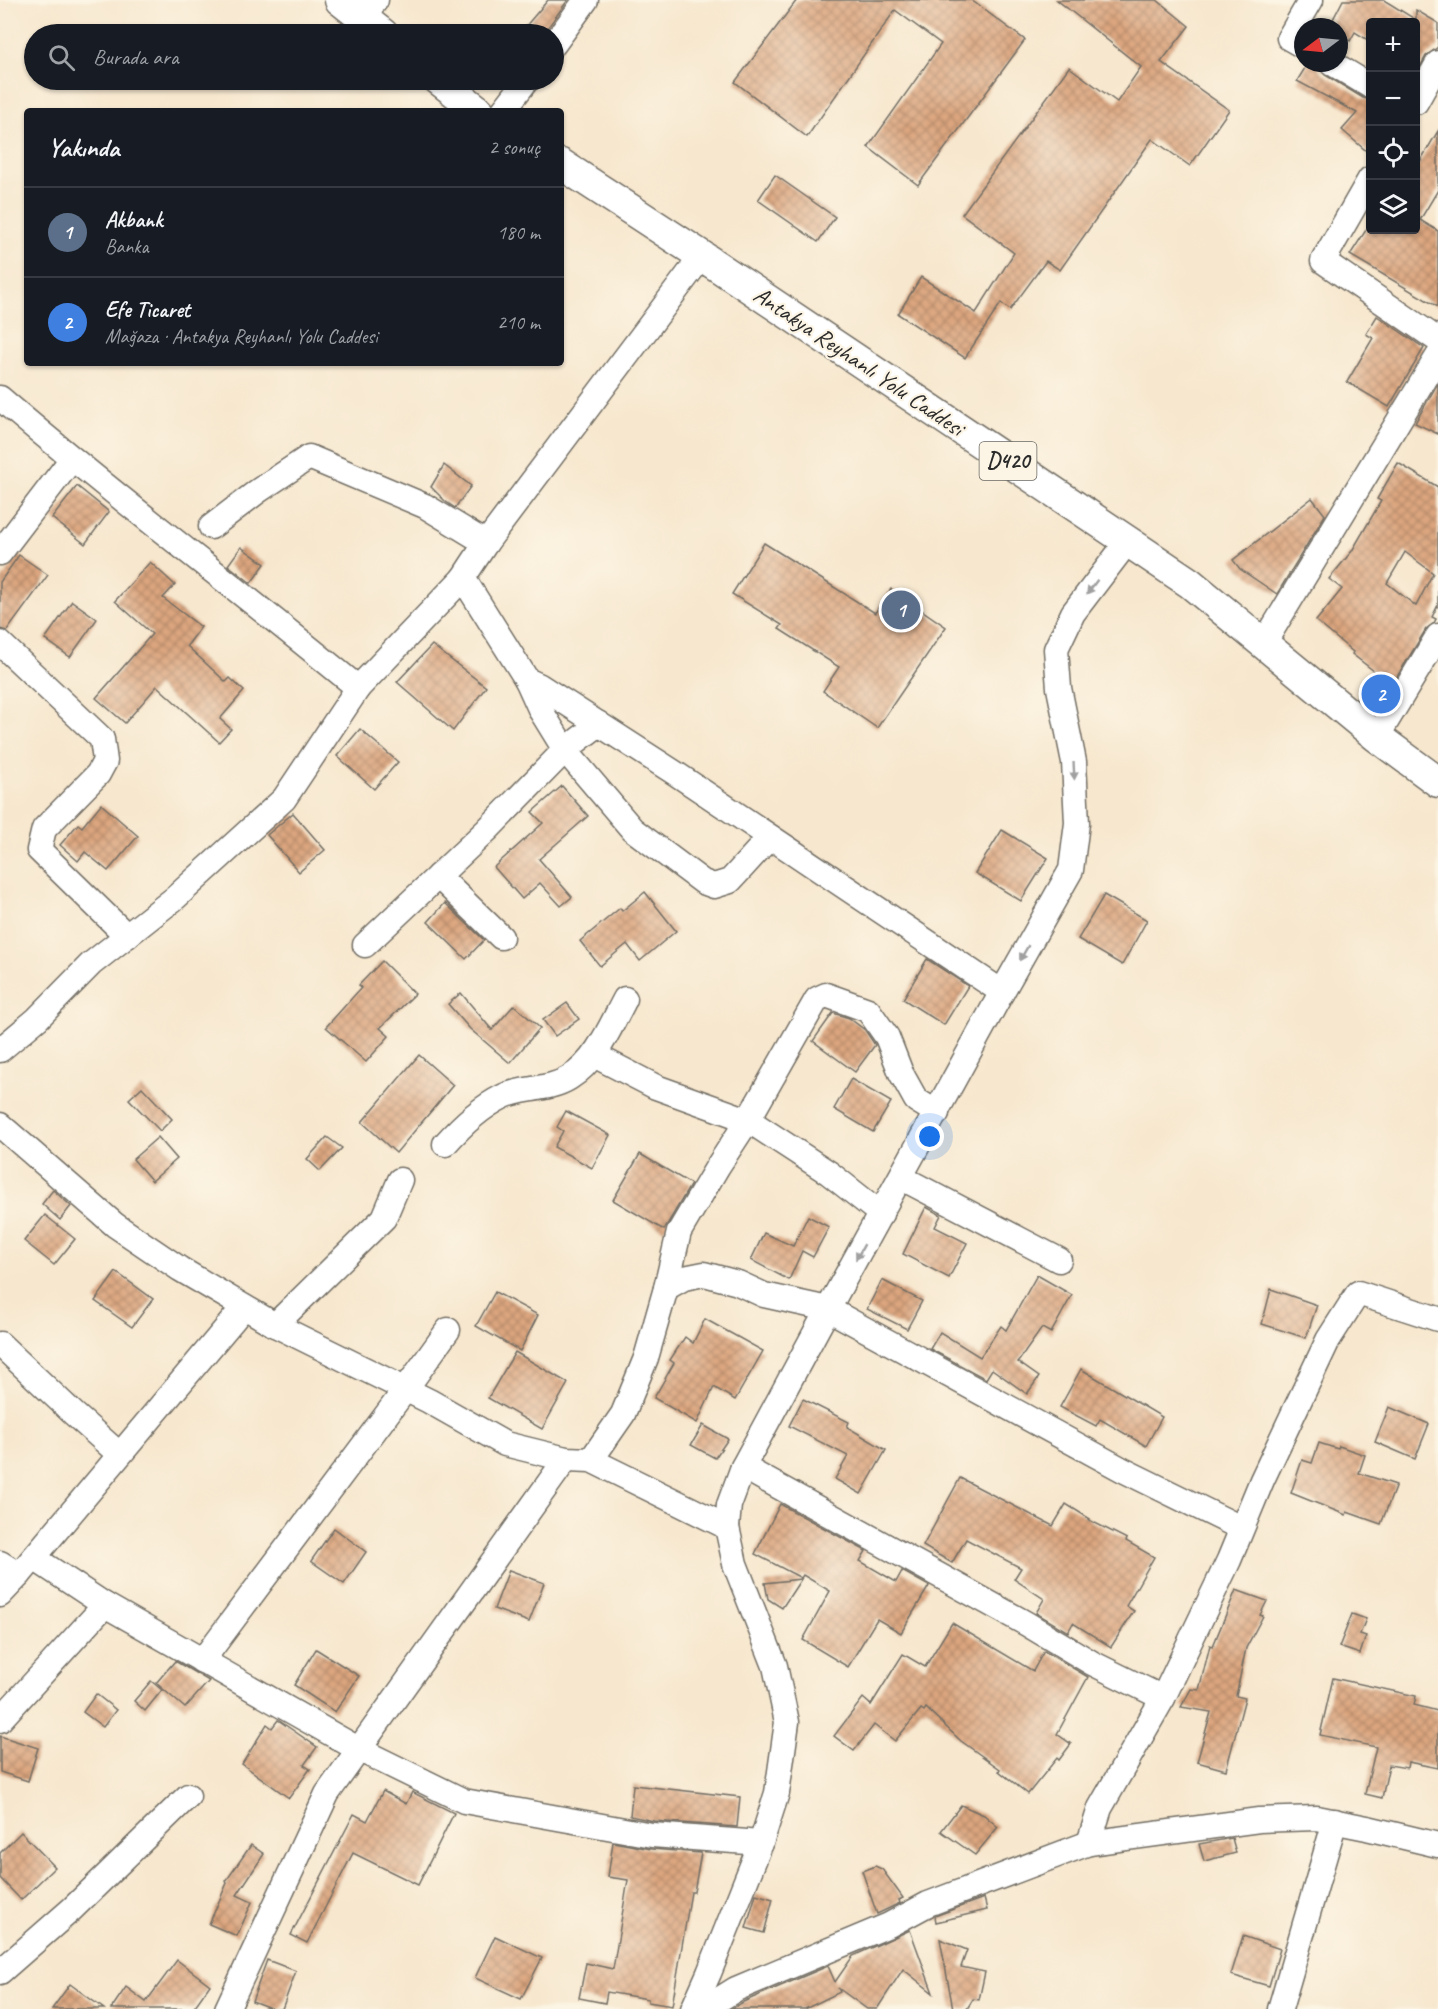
<!DOCTYPE html>
<html lang="tr">
<head>
<meta charset="utf-8">
<style>
	:root { --surface:#171b24; --page:#20242c; --text:#f1f3f6; --muted:#9ea1a6; --line:#363941; --accent:#2563eb }
	body { margin:0; font-family:Caveat,sans-serif; background:var(--page); color:var(--text) }
	.controls { position:absolute; right:18px; top:18px; display:grid; overflow:hidden; border-radius:6px; box-shadow:0 2px 4px #0004 }
	.controls button { width:54px; height:54px; display:grid; place-items:center; padding:0; border:0; border-bottom:2px solid var(--line); background:var(--surface); color:var(--text); font:30px sans-serif }
	.compass { position:absolute; left:1294px; top:18px; width:54px; height:54px; border-radius:50%; background:var(--surface); box-shadow:0 2px 4px #0004; rotate:254deg }
	.you { position:absolute; left:930px; top:1137px; width:21px; height:21px; margin:-15px; border:4px solid #fff; border-radius:50%; background:#1a73e8; box-shadow:0 0 0 9px #1a73e833 }
	.badge { display:grid; place-items:center; width:39px; height:39px; border-radius:50%; background:var(--accent); color:#fff; font-size:20px; font-weight:700 }
	.pin { position:absolute; translate:-50% -50%; border:3px solid #fff; box-shadow:0 2px 6px #0006 }
	.list { margin:0; padding:0; list-style:none }
	h2 { display:flex; justify-content:space-between; align-items:center; height:78px; margin:0; padding:0 24px; font-size:26px }
	h2 small { font-size:20px; font-weight:400; color:var(--muted) }
	.list li { display:grid; grid-template-columns:39px 1fr auto; gap:18px; align-items:center; box-sizing:border-box; height:90px; padding:0 24px; border-top:2px solid var(--line) }
	.list b { display:block; font-size:22px; white-space:nowrap }
	.list p { margin:0; font-size:20px; white-space:nowrap; color:var(--muted) }
	.list em { font-size:20px; font-style:normal; color:var(--muted) }
	.icon { flex:none; width:33px; height:33px; fill:none; stroke:currentColor; stroke-width:2; stroke-linecap:round; stroke-linejoin:round }
	.map { position:relative; flex:none; width:1438px; height:2009px; overflow:hidden }
	.search { position:absolute; background:var(--surface); box-shadow:0 2px 4px #0004; left:24px; top:24px; width:540px; height:66px; display:flex; align-items:center; gap:15px; box-sizing:border-box; padding:0 21px; border-radius:33px; color:var(--muted); font-size:22px }
	.panel { position:absolute; background:var(--surface); box-shadow:0 2px 4px #0004; left:24px; top:108px; width:540px; height:258px; border-radius:6px }
	.map>svg:first-child { display:block }
	.building { fill:url(#building-cross-hatch); fill-rule:evenodd }
	.lines { fill:none; stroke-linecap:round; stroke-linejoin:round }
	.minor-casing { stroke:#726d64; stroke-width:27 }
	.major-casing { stroke:#726d64; stroke-width:33 }
	.minor { stroke:#fff; stroke-width:24 }
	.major { stroke:#fff; stroke-width:30 }
	.oneway { fill:#a0a0a0 }
	.labels { text-anchor:middle; dominant-baseline:central; stroke-width:4.5; stroke-linejoin:round; paint-order:stroke }
	.shield { fill:#fcf5e5; stroke:#6a6863; stroke-width:1.5 }
	.shield-label { font-size:22px; font-weight:bold; fill:#2b2b2b }
	.street-label { font-size:24px; fill:#2b2b2b; stroke:#fcf5e5 }
</style>
</head>
<body>
<div class="map">
<svg width="1438" height="2009" viewBox="0 0 1438 2009">
	<defs>
		<pattern id="building-cross-hatch" width="8" height="8" patternUnits="userSpaceOnUse" patternTransform="scale(1.5)"><rect width="8" height="8" fill="#dca67f"/><path d="M0 0l8 8M0 8l8-8" fill="none" stroke="#b38768"/></pattern>
	</defs>
	<rect width="100%" height="100%" fill="#fcf5e5"/>
	<filter id="ink" filterUnits="userSpaceOnUse"><feTurbulence type="fractalNoise" baseFrequency=".0167" numOctaves="2"/><feDisplacementMap in="SourceGraphic" scale="12" xChannelSelector="R" yChannelSelector="G"/><feConvolveMatrix kernelMatrix="1 2 1 2 8 2 1 2 1" color-interpolation-filters="sRGB"/></filter>
	<filter id="wash" filterUnits="userSpaceOnUse"><feTurbulence type="fractalNoise" baseFrequency=".008" numOctaves="4" result="noise"/><feDisplacementMap in="SourceGraphic" scale="24" xChannelSelector="R" yChannelSelector="G"/><feGaussianBlur stdDeviation="1.35" result="paint"/><feColorMatrix in="noise" values="0 0 0 0 0 0 0 0 0 0 0 0 0 0 0 0 0 1.4 0 .05"/><feComposite in="paint" operator="in"/></filter>
	<g filter="url(#wash)">
		<rect width="100%" height="100%" fill="#f7e7ce"/>
		<g id="blocks">
			<g class="building">
				<polygon points="548,0 568,0 543,34 519,34"/>
				<polygon points="797,0 971,0 1025,40 918,185 868,147 941,44 895,10 807,137 735,82"/>
				<polygon points="1057,0 1157,0 1189,26 1161,62 1229,110 1190,166 1152,139 1060,270 1046,261 1010,310 1001,303 965,358 898,314 921,277 976,313 1014,253 962,214 1069,67 1117,102 1141,67"/>
				<polygon points="1343,0 1384,0 1416,20 1416,10 1438,23 1438,47 1426,56 1416,74 1416,22 1371,22 1371,42 1355,32 1350,41 1339,35 1339,27 1329,27"/>
				<polygon points="1308,63 1318,63 1319,69 1325,75 1363,98 1371,100 1371,155 1342,130 1357,113 1297,81"/>
				<polygon points="1438,131 1438,190 1420,220 1438,231 1438,307 1350,255 1366,230 1416,230 1416,168"/>
				<polygon points="775,175 835,217 818,242 758,200"/>
				<polygon points="1377,316 1424,348 1389,407 1347,382 1373,338 1366,334"/>
				<polygon points="1438,383 1438,434 1415,423"/>
				<path d="M1398 463 1438 487V605L1432 617 1436 619 1434 623 1426 629 1392 685 1352 654 1353 652 1316 621 1342 589 1329 579 1352 551 1381 501 1377 499ZM1405 552 1433 573 1416 606 1387 583Z"/>
				<polygon points="444,465 471,486 455,508 445,501 431,487"/>
				<polygon points="77,486 109,512 85,544 52,518"/>
				<polygon points="1312,498 1325,515 1277,594 1240,569 1233,560"/>
				<polygon points="764,543 875,613 891,589 946,627 877,728 823,691 839,667 779,629 782,625 732,594"/>
				<polygon points="241,547 265,564 251,583 228,565"/>
				<polygon points="19,555 48,575 7,631 0,629 0,582"/>
				<polygon points="150,562 175,585 163,598 201,627 187,646 226,682 230,678 244,691 220,719 231,729 219,742 157,686 125,723 96,698 152,634 115,601"/>
				<polygon points="72,601 97,619 70,657 45,639"/>
				<polygon points="432,645 486,687 453,731 397,682"/>
				<polygon points="360,729 398,762 374,789 337,756"/>
				<polygon points="562,786 588,816 539,859 572,897 561,906 540,883 522,899 494,867 543,823 532,812"/>
				<polygon points="101,804 138,836 108,871 85,852 78,861 60,845 78,824 82,827"/>
				<polygon points="293,813 325,850 299,872 267,835"/>
				<polygon points="1002,830 1048,858 1021,901 975,873"/>
				<polygon points="645,892 676,931 640,961 627,944 600,966 580,941 620,908 622,911"/>
				<polygon points="1104,895 1147,920 1122,965 1078,939"/>
				<polygon points="445,903 484,940 466,959 428,922"/>
				<polygon points="927,959 968,986 944,1025 903,999"/>
				<polygon points="382,961 415,994 380,1028 389,1036 366,1062 326,1027 361,988 359,985"/>
				<polygon points="461,993 492,1030 514,1005 540,1028 510,1063 470,1029 448,1004"/>
				<polygon points="567,1003 579,1019 555,1036 543,1020"/>
				<polygon points="833,1013 849,1018 865,1030 875,1045 855,1072 813,1041"/>
				<polygon points="419,1055 453,1085 396,1153 362,1122"/>
				<polygon points="851,1079 891,1102 873,1132 834,1109"/>
				<polygon points="142,1087 172,1119 160,1131 129,1099"/>
				<polygon points="566,1111 610,1135 592,1168 554,1147 563,1131 557,1127"/>
				<polygon points="158,1137 177,1159 152,1181 133,1159"/>
				<polygon points="327,1137 342,1148 320,1171 307,1159"/>
				<polygon points="640,1154 691,1184 664,1230 613,1200"/>
				<polygon points="53,1190 71,1206 60,1220 42,1204"/>
				<polygon points="926,1207 941,1215 935,1227 967,1243 949,1278 903,1254"/>
				<polygon points="45,1215 75,1239 54,1265 24,1241"/>
				<polygon points="808,1216 829,1227 813,1257 802,1251 789,1280 751,1260 764,1233 793,1246"/>
				<polygon points="116,1272 153,1299 132,1327 95,1301"/>
				<polygon points="1037,1275 1072,1295 1051,1333 1042,1328 1018,1362 1039,1377 1027,1394 992,1369 986,1379 930,1349 940,1332 980,1357 1001,1326 1006,1330"/>
				<polygon points="882,1280 922,1301 907,1329 867,1309"/>
				<polygon points="1271,1289 1317,1305 1306,1338 1262,1324"/>
				<polygon points="495,1292 538,1315 520,1351 476,1326"/>
				<polygon points="705,1319 763,1351 735,1400 714,1387 697,1423 654,1398 674,1363 670,1360 685,1337 693,1343"/>
				<polygon points="515,1352 568,1383 542,1429 488,1398"/>
				<polygon points="1081,1369 1162,1417 1146,1446 1100,1419 1096,1426 1060,1407"/>
				<polygon points="803,1399 849,1422 847,1427 886,1450 861,1494 835,1479 848,1456 789,1426"/>
				<polygon points="1389,1407 1429,1424 1415,1459 1375,1442"/>
				<polygon points="703,1425 728,1439 715,1458 691,1445"/>
				<polygon points="1319,1443 1338,1449 1339,1446 1365,1455 1359,1473 1396,1485 1381,1524 1347,1512 1346,1515 1291,1493 1302,1460 1312,1463"/>
				<polygon points="960,1478 1053,1526 1066,1504 1090,1519 1089,1520 1127,1539 1126,1541 1154,1557 1126,1606 1134,1611 1111,1647 1073,1623 1068,1632 1036,1613 1044,1599 1014,1579 1021,1568 966,1539 952,1563 923,1546"/>
				<polygon points="780,1504 866,1551 860,1561 896,1582 902,1571 929,1586 901,1633 877,1619 848,1667 803,1640 830,1591 803,1575 801,1578 755,1554"/>
				<polygon points="334,1528 366,1552 344,1584 311,1561"/>
				<polygon points="509,1570 544,1583 529,1622 494,1609"/>
				<polygon points="801,1579 782,1608 768,1599 765,1583"/>
				<polygon points="1236,1590 1267,1601 1260,1615 1263,1616 1246,1648 1236,1696 1245,1698 1226,1770 1197,1762 1211,1712 1181,1707 1191,1689 1199,1690 1210,1645 1213,1646"/>
				<polygon points="1352,1614 1366,1619 1360,1634 1366,1636 1360,1654 1339,1647"/>
				<polygon points="952,1623 1033,1671 1044,1651 1088,1677 1057,1734 1071,1744 1059,1760 1057,1758 1028,1794 999,1771 1000,1769 961,1741 926,1708 924,1711 921,1709 895,1741 874,1725 854,1751 834,1736 863,1698 871,1705 903,1654 925,1667"/>
				<polygon points="316,1649 359,1676 335,1712 294,1685"/>
				<polygon points="175,1661 209,1681 185,1708 156,1683"/>
				<polygon points="1333,1678 1416,1696 1414,1705 1438,1711 1438,1768 1408,1762 1407,1768 1389,1765 1382,1798 1365,1794 1376,1747 1320,1735"/>
				<polygon points="151,1681 162,1690 145,1711 134,1701"/>
				<polygon points="96,1694 116,1710 103,1727 83,1712"/>
				<polygon points="278,1720 317,1747 304,1765 310,1769 289,1798 242,1764 267,1724 272,1728"/>
				<polygon points="0,1736 38,1748 28,1781 0,1772"/>
				<polygon points="633,1785 740,1797 737,1827 654,1821 630,1816"/>
				<polygon points="383,1791 406,1804 412,1792 454,1813 418,1885 353,1853 307,1943 291,1935 354,1814 367,1821"/>
				<polygon points="961,1805 984,1815 998,1827 975,1855 941,1831"/>
				<polygon points="21,1832 55,1867 21,1900 0,1878 0,1853"/>
				<polygon points="1232,1838 1236,1853 1204,1861 1199,1844"/>
				<polygon points="613,1842 651,1849 701,1853 694,1892 691,1892 672,2006 648,2002 648,1999 607,1992 605,2003 579,1998 586,1963 613,1969 628,1880 608,1877"/>
				<polygon points="251,1845 264,1854 237,1895 252,1902 237,1936 209,1924 227,1883 226,1881"/>
				<polygon points="875,1866 882,1869 903,1898 899,1900 900,1903 877,1914 862,1871"/>
				<polygon points="756,1894 773,1899 764,1933 746,1928"/>
				<polygon points="984,1898 987,1910 936,1922 935,1916"/>
				<polygon points="910,1930 933,1993 903,1969 877,2009 867,2009 838,1988 840,1992 805,2009 731,2009 743,2002 828,1966 835,1982 853,1956"/>
				<polygon points="495,1936 542,1958 521,1999 475,1978"/>
				<polygon points="1243,1936 1280,1949 1269,1986 1231,1975"/>
				<polygon points="940,1939 967,1950 961,1967 985,1972 979,2000 973,1999 967,2009 953,2009"/>
				<polygon points="177,1960 210,1985 193,2009 111,2009 126,1987 146,2002"/>
				<polygon points="267,1960 296,1971 282,2009 273,2009 252,2001"/>
				<polygon points="70,1984 104,2009 52,2009"/>
			</g>
		</g>
	</g>
	<g filter="url(#ink)">
		<use href="#blocks" fill-opacity="0" stroke="#726d64" stroke-width="1.5"/>
		<g class="lines">
			<defs>
				<g id="minor">
					<polyline points="363,18 376,0"/>
					<polyline points="554,44 586,0"/>
					<polyline points="1303,46 1289,38 1311,0"/>
					<polyline points="1332,63 1370,86"/>
					<polyline points="1416,102 1438,63"/>
					<polyline points="503,111 527,80"/>
					<polyline points="1370,179 1323,261 1438,340"/>
					<path d="M0 398C116 498 240 590 358 688"/>
					<polyline points="211,527 258,491 309,457 425,506 486,543"/>
					<polyline points="0,553 71,460"/>
					<polyline points="463,578 486,543 702,256"/>
					<polyline points="0,643 102,739 105,761 98,774 44,829 39,850 127,936"/>
					<polyline points="1264,643 1438,356"/>
					<polyline points="527,680 541,711 565,750 632,829 703,882 714,886 730,881 770,837"/>
					<polyline points="1377,737 1438,636"/>
					<polyline points="438,876 501,937"/>
					<polyline points="365,945 487,830 565,750 599,724"/>
					<polyline points="0,1050 37,1019 91,964 175,898 284,799 358,688 463,578 527,680 540,686 675,773 1002,992"/>
					<polyline points="594,1055 656,1087 748,1120 829,1173 881,1214"/>
					<polyline points="0,1125 115,1225 180,1269 275,1325 429,1401 505,1444 566,1459 591,1460 727,1527"/>
					<path d="M445 1144C461 1126 480 1108 502 1097 521 1087 548 1091 569 1078 597 1061 610 1027 625 999"/>
					<polyline points="902,1178 1059,1260"/>
					<polyline points="666,1288 684,1278 704,1274 738,1283 764,1295 828,1309 1123,1470 1241,1528"/>
					<polyline points="275,1325 384,1218 400,1180"/>
					<polyline points="0,1344 74,1414 119,1454"/>
					<polyline points="591,1460 623,1414 646,1358 666,1288 679,1232 718,1166 748,1120 817,999 826,995 868,1010 887,1037 901,1073 916,1100 937,1113"/>
					<polyline points="743,1467 1027,1624 1092,1663 1163,1698"/>
					<polyline points="34,1558 105,1605"/>
					<polyline points="0,1563 19,1575 244,1307"/>
					<polyline points="0,1595 19,1575"/>
					<polyline points="202,1661 405,1390 448,1330"/>
					<polyline points="0,1720 105,1605 358,1749 464,1801 652,1835 761,1843"/>
					<polyline points="1089,1843 1100,1808 1163,1698 1229,1560 1262,1480 1328,1340 1358,1293 1438,1319"/>
					<polyline points="0,1972 72,1909 188,1796"/>
					<polyline points="227,2009 327,1794 566,1459"/>
					<polyline points="693,2009 709,1973 761,1843 777,1793 787,1722 775,1666 735,1564 727,1527 729,1505 743,1467 828,1309 1002,992 1071,870 1077,823 1074,762 1059,688 1056,649 1073,613 1128,541"/>
					<polyline points="704,2009 736,1989 889,1925 928,1904 1089,1843 1259,1820 1317,1818 1367,1828 1438,1845"/>
					<polyline points="1280,2009 1335,1821"/>
				</g>
				<g id="major">
					<polyline points="340,0 383,34"/>
					<polyline points="439,80 479,111"/>
					<polyline points="561,164 702,256 1190,583 1377,737 1438,782"/>
				</g>
			</defs>
			<use href="#minor" class="minor-casing"/>
			<use href="#major" class="major-casing"/>
			<use href="#minor" class="minor"/>
			<use href="#major" class="major"/>
		</g>
		<defs><path id="oneway-solid" d="M-6-.8H1V-3.2L6.5 0L1 3.2V.8H-6Z" transform="scale(1.5)"/></defs>
		<g class="oneway">
			<use href="#oneway-solid" transform="translate(1092 587) rotate(127)"/>
			<use href="#oneway-solid" transform="translate(1074 771) rotate(87)"/>
			<use href="#oneway-solid" transform="translate(1024 953) rotate(120)"/>
			<use href="#oneway-solid" transform="translate(860 1252) rotate(119)"/>
		</g>
	</g>
	<g class="labels">
		<rect class="shield" x="979.5" y="442" width="57" height="38" rx="4.5"/>
		<g class="shield-label">
			<text x="1008" y="461">D420</text>
		</g>
		<g class="street-label">
			<text transform="translate(859 361) rotate(34)">Antakya Reyhanlı Yolu Caddesi</text>
		</g>
	</g>
</svg>
<div class="controls">
<button>+</button>
<button>−</button>
<button><svg class="icon" aria-label="locate" viewBox="0 0 24 24"><circle cx="12" cy="12" r="6"/><path d="M12 2v4M12 18v4M2 12h4M18 12h4"/></svg></button>
<button><svg class="icon" aria-label="layers" viewBox="0 0 24 24"><path d="M12 4l9 5-9 5-9-5zM3 14l9 5 9-5"/></svg></button>
</div>
<svg class="compass" viewBox="-18 -18 36 36"><path d="M0-13l5 13h-10z" fill="#e53935"/><path d="M0 13l5-13h-10z" fill="#9ea1a6"/></svg>
<div class="you"></div>
<div class="pin badge" style="left:901px;top:610px;background:#5c6f8a">1</div>
<div class="pin badge" style="left:1381px;top:694px;background:#3f7fe0">2</div>
<div class="search"><svg class="icon" aria-label="search" viewBox="0 0 24 24"><circle cx="10" cy="10" r="6"/><path d="M15 15l6 6"/></svg>Burada ara</div>
<section class="panel">
<h2>Yakında<small>2 sonuç</small></h2>
<ul class="list">
<li><span class="badge" style="background:#5c6f8a">1</span><div><b>Akbank</b><p>Banka</p></div><em>180 m</em></li>
<li><span class="badge" style="background:#3f7fe0">2</span><div><b>Efe Ticaret</b><p>Mağaza · Antakya Reyhanlı Yolu Caddesi</p></div><em>210 m</em></li>
</ul>
</section>
</div>
</body>
</html>
